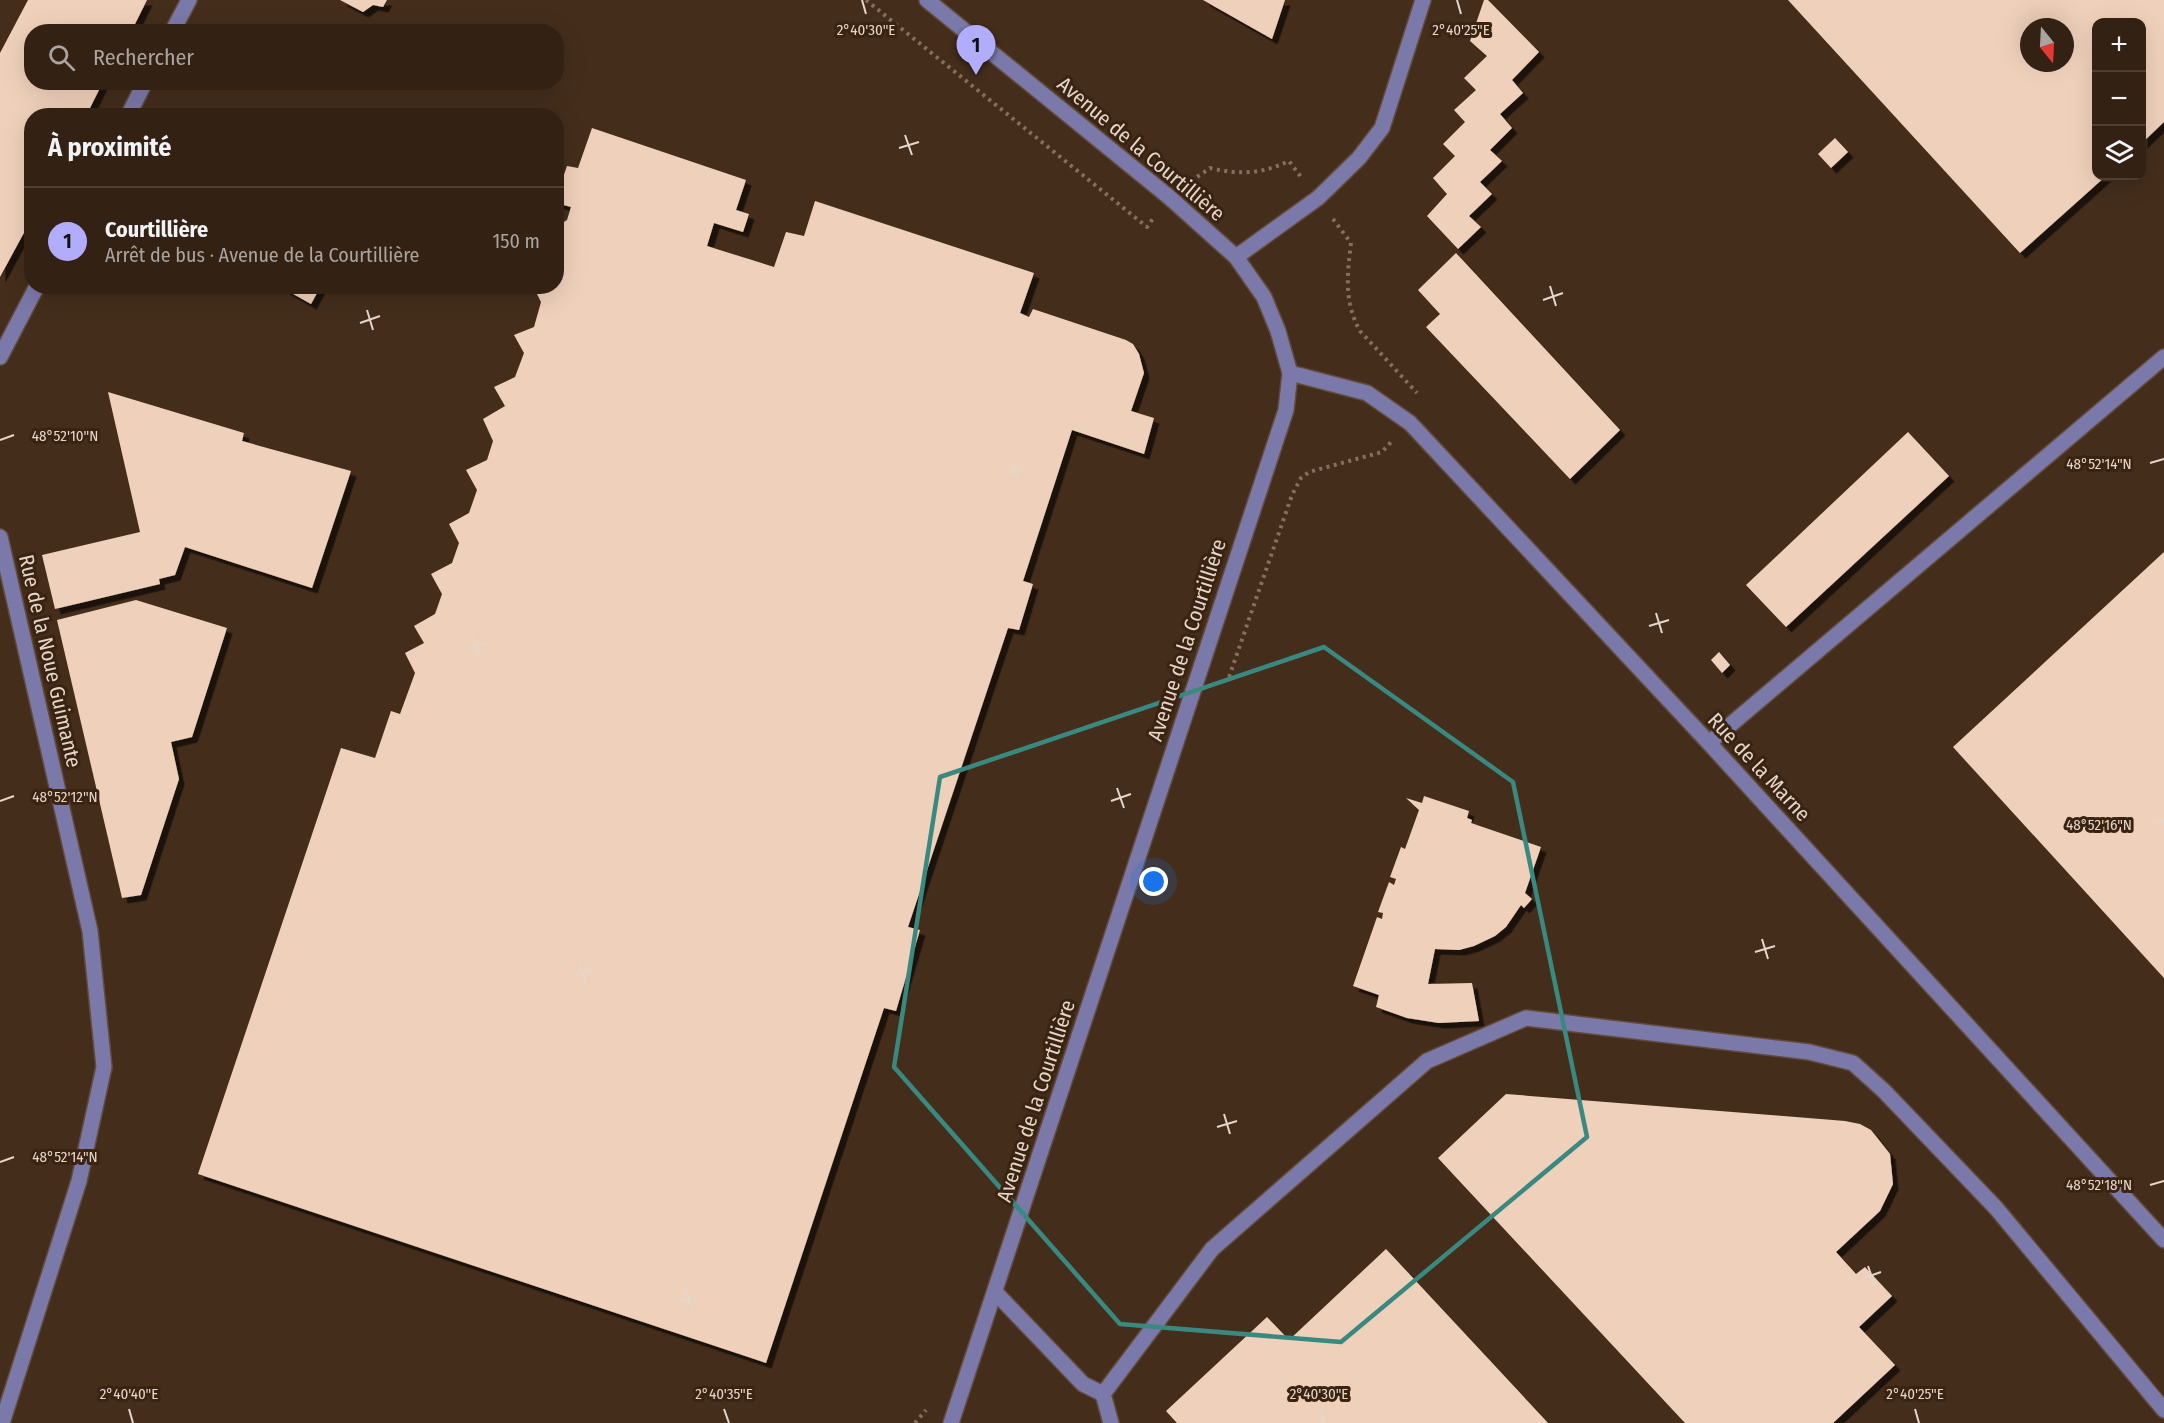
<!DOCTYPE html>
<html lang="fr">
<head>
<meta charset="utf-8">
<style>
	:root { --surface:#332214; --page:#3b2a1d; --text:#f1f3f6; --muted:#a9a4a0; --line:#4e3f34; --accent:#b1adfa }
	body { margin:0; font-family:"Fira Sans Condensed",sans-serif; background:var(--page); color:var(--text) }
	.controls { position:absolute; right:18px; top:18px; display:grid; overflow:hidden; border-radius:12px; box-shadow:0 6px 24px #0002 }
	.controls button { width:54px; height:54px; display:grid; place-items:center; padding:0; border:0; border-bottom:2px solid var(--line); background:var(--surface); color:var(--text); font:30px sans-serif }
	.compass { position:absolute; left:2020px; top:18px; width:54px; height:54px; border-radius:50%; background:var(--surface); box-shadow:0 6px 24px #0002; rotate:162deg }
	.you { position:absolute; left:1154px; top:882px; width:21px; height:21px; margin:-15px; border:4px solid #fff; border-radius:50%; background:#1a73e8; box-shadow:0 0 0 9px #1a73e833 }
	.badge { display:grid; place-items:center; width:39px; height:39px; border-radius:50%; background:var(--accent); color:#111; font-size:20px; font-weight:700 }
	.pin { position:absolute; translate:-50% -50px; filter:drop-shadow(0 2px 3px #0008) }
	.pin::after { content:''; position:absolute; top:32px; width:21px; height:18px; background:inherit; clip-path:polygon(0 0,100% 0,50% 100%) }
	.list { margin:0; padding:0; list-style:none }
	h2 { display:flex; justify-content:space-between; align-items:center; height:78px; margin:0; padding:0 24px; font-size:26px }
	h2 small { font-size:20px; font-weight:400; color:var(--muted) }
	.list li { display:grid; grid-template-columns:39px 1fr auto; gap:18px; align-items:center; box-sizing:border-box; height:108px; padding:0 24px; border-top:2px solid var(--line) }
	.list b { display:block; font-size:22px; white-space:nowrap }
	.list p { margin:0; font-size:20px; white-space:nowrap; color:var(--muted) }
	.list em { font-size:20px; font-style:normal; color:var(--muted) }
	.icon { flex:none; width:33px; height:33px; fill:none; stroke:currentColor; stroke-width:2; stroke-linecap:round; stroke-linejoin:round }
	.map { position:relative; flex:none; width:2164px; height:1423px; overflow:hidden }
	.search { position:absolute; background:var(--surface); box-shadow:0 6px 24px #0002; left:24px; top:24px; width:540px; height:66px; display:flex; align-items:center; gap:15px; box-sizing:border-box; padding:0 21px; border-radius:24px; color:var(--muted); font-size:22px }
	.panel { position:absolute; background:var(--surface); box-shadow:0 6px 24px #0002; left:24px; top:108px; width:540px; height:186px; border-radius:24px }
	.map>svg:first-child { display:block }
	.building { fill:#efd1bb; fill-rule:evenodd; filter:url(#shadow) }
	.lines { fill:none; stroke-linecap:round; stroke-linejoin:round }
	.minor-casing { stroke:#614b3a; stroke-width:18 }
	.path { stroke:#847061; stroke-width:4; stroke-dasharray:3 4.5; stroke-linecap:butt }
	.minor { stroke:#7b79a9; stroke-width:15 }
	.marked { fill:none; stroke:#3a8980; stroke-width:4.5; stroke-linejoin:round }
	.ticks { fill:none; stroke:#e5d6ca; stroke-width:2 }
	.labels { text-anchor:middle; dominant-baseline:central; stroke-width:6; stroke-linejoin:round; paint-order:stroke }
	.street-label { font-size:21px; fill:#e5d6ca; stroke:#3a2311 }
	.ticks-label { font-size:15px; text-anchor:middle; fill:#e5d6ca; stroke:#3a2311; stroke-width:6; stroke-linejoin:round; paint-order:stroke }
</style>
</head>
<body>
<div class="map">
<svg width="2164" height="1423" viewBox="0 0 2164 1423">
	<defs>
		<filter id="shadow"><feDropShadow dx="5.5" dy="5.5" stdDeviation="0" flood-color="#0009"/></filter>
	</defs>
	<rect width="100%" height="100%" fill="#442d1b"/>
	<g class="building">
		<polygon points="28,0 147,0 131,32 32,32 32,82 103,82 86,116 32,116 32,218 0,277 0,53"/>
		<polygon points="340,0 387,0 383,7 373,5 363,12"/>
		<polygon points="1203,0 1285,0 1272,39"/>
		<polygon points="1484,0 1488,0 1539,52 1512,80 1523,93 1500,114 1512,128 1490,150 1502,161 1480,182 1492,194 1469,216 1481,227 1458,249 1427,216 1447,194 1433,178 1455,156 1443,144 1465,122 1454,110 1476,90 1464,78 1487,56 1470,41"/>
		<path d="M1788 0H2164V122L2142 143V22H2096V176H2106L2020 253ZM2029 27H2065V63H2029Z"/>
		<polygon points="592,128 746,180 736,210 749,214 743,232 714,223 707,246 774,267 786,232 804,236 815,201 1034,273 1020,313 1029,317 1033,309 1126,340 1133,344 1139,354 1144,373 1131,411 1154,418 1144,454 1072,430 1023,581 1033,584 1019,630 1008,628 908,927 920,930 896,1011 884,1008 766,1363 198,1174 341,748 375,758 391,711 400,714 415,673 405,653 424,643 414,626 435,614 442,594 431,574 452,563 459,543 449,524 469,513 477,490 466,470 487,460 493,441 483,419 505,406 494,387 515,377 524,353 514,335 534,327 541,302 533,286 556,286 556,227 567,220 571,207 556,203 556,198 567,166 578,168"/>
		<polygon points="1835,138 1848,152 1831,168 1818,154"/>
		<polygon points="1456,253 1620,430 1570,479 1426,327 1440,314 1418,290"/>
		<polygon points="279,286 321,286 311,304"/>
		<polygon points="108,392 244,433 242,441 351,471 312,588 185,547 175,575 159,579 160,584 55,609 42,555 140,532"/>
		<polygon points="1908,432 1949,476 1786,627 1746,585"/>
		<polygon points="2164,552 2164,978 1953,747"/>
		<polygon points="136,600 227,628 192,737 171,742 179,779 141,895 122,898 57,620"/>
		<polygon points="1719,652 1730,665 1722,673 1711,660"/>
		<polygon points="1424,796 1469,811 1467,818 1472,820 1471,823 1541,847 1525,893 1532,899 1524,908 1521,905 1506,927 1495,936 1474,946 1459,950 1435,949 1428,984 1472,983 1479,1021 1439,1023 1407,1018 1376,1007 1379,995 1353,986 1377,917 1382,919 1383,913 1378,912 1389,882 1394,885 1396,879 1390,877 1401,847 1405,849 1419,810 1406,798 1422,803"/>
		<polygon points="1506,1094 1845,1121 1860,1124 1871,1130 1890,1154 1893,1184 1880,1211 1836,1252 1856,1274 1865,1267 1892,1296 1859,1327 1895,1365 1833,1423 1685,1423 1438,1158"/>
		<polygon points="1386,1249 1548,1423 1177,1423 1166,1411 1267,1317 1289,1340"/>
	</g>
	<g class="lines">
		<defs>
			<g id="minor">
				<polyline points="927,0 1169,197 1236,257 1264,297 1278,331 1290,373 1286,410 951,1423"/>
				<polyline points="172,32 189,0"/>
				<polyline points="128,116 145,82"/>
				<polyline points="1236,257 1318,198 1359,158 1382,128 1423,0"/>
				<polyline points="0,357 37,286"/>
				<polyline points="1290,373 1367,393 1410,423 1709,743 2164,1240"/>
				<polyline points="0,537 90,931 104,1067 79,1181 2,1423"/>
				<polyline points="1709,743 2164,357"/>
				<polyline points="995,1292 1083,1384 1103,1394"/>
				<polyline points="1111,1423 1103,1394 1212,1249 1427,1061 1526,1018 1809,1052 1853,1063 1884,1091 1996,1208 2164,1410"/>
			</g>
		</defs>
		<use href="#minor" class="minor-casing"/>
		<g class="path">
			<polyline points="866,0 1147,227 1154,217"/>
			<path d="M1191 181 1210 168C1239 175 1262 174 1289 161L1301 177"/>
			<path d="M1333 219 1351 243C1347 275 1344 302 1360 331L1417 393"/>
			<polyline points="1229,677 1292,495 1301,478 1309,472 1382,452 1391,442"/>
			<polyline points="915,1423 926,1410"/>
		</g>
		<use href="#minor" class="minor"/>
	</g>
	<path class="marked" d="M1324 647 1513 782 1587 1137 1341 1342 1120 1324 894 1067 940 777Z"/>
	<path class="ticks" d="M862 0 866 14M1457 0 1461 14M905 135 912 155M899 148 919 142M1550 286 1556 306M1543 300 1563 293M367 310 373 330M360 323 380 316M0 440 14 435M1011 461 1018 481M2150 463 2164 459M1005 474 1025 468M1656 613 1662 633M1649 626 1669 620M473 636 479 656M466 649 486 643M1117 788 1124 808M0 801 14 796M1111 801 1131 794M2150 824 2164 820M1762 939 1768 959M1755 952 1775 946M579 963 586 983M572 976 592 969M1224 1114 1230 1134M1217 1127 1237 1121M0 1162 14 1157M2150 1185 2164 1181M1868 1266 1875 1286M1861 1279 1881 1272M685 1289 692 1309M678 1302 698 1296M129 1409 133 1423M724 1409 729 1423M1319 1409 1324 1423M1915 1409 1919 1423"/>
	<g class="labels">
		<g class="street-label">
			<text transform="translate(1141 149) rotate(40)">Avenue de la Courtillière</text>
			<text transform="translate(1187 640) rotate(-72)">Avenue de la Courtillière</text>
			<text transform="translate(50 661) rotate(77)">Rue de la Noue Guimante</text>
			<text transform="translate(1759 767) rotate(47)">Rue de la Marne</text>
			<text transform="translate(1036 1101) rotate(-72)">Avenue de la Courtillière</text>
		</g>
	</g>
	<g class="ticks-label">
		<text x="866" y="35">2°40'30"E</text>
		<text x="1461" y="35">2°40'25"E</text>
		<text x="65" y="441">48°52'10"N</text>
		<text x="2099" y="469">48°52'14"N</text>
		<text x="65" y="802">48°52'12"N</text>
		<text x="2099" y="830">48°52'16"N</text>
		<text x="65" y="1162">48°52'14"N</text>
		<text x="2099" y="1190">48°52'18"N</text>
		<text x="129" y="1399">2°40'40"E</text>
		<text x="724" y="1399">2°40'35"E</text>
		<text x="1319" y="1399">2°40'30"E</text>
		<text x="1915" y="1399">2°40'25"E</text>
	</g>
</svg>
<div class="controls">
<button>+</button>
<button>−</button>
<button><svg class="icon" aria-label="layers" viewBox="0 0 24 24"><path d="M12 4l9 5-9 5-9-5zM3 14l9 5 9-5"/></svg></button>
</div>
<svg class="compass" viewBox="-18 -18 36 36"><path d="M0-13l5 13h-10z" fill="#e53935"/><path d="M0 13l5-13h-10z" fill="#a9a4a0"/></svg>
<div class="you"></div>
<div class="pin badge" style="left:976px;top:75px">1</div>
<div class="search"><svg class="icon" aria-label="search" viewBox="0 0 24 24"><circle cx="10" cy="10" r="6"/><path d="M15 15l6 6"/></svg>Rechercher</div>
<section class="panel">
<h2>À proximité<small></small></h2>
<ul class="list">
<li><span class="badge">1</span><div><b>Courtillière</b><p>Arrêt de bus · Avenue de la Courtillière</p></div><em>150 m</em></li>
</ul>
</section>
</div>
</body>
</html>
